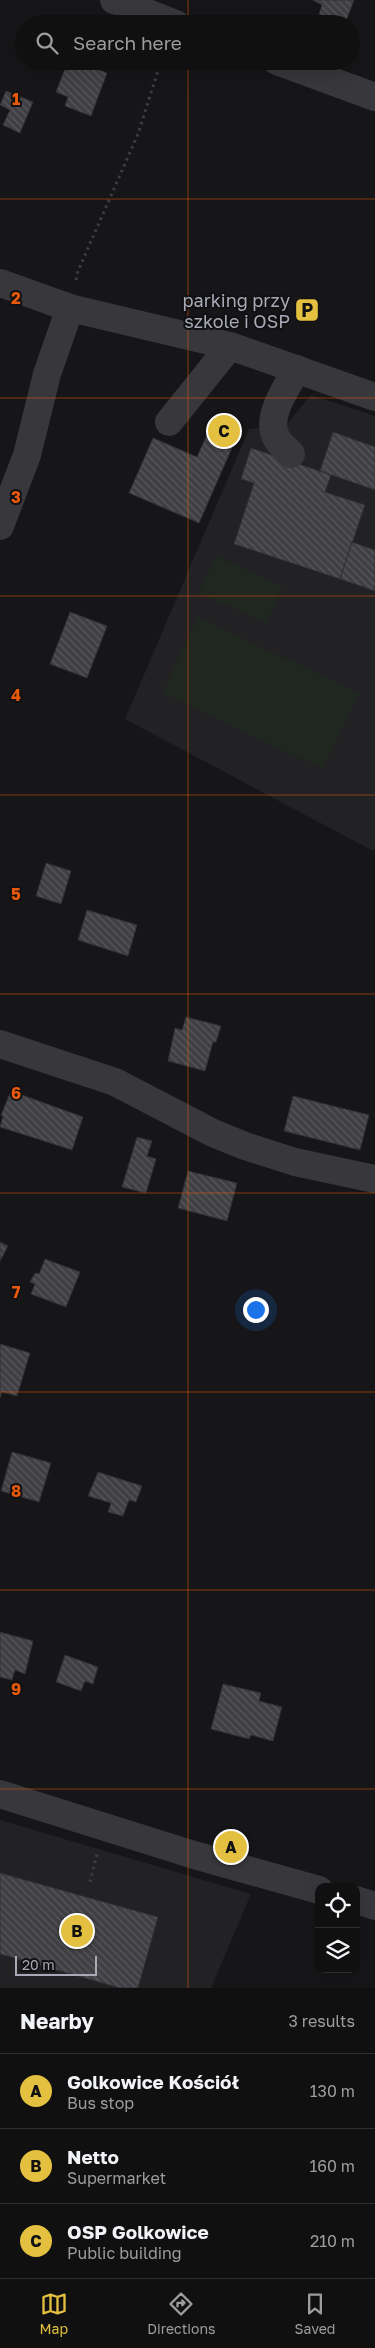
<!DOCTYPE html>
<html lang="en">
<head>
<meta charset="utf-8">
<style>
	:root { --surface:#101011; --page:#1e1e1f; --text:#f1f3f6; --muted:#9c9d9f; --line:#303031; --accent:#e4c040 }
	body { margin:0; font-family:"Golos Text",sans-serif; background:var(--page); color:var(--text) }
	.controls { position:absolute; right:15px; bottom:15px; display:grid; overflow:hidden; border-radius:10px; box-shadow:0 5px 20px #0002 }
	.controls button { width:45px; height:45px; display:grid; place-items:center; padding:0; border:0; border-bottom:1px solid var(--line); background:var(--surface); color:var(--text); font:25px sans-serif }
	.scale { position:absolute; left:15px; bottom:12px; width:82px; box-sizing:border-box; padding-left:5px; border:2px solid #a8abb6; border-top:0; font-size:14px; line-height:18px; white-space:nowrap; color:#a8abb6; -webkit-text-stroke:4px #111012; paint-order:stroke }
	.you { position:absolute; left:255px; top:1309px; width:18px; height:18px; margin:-12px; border:4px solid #fff; border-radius:50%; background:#1a73e8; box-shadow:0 0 0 8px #1a73e833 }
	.badge { display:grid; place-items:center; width:32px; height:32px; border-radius:50%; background:var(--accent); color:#111; font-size:16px; font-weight:700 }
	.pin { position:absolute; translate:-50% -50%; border:2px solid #fff; box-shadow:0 1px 5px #0006 }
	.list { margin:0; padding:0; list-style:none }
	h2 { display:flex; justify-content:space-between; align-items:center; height:65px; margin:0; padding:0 20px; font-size:21px }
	h2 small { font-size:16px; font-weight:400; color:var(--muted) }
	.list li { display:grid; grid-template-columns:32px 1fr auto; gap:15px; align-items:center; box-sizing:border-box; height:75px; padding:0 20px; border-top:1px solid var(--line) }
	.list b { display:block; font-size:19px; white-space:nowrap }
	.list p { margin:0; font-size:16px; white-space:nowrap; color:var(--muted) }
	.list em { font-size:16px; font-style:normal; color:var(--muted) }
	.icon { flex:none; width:28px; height:28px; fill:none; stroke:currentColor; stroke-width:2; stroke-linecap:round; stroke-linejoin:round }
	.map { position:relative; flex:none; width:375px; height:1988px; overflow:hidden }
	.search { position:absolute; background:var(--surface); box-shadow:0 5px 20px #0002; left:15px; right:15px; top:15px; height:55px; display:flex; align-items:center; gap:12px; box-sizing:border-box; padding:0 18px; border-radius:28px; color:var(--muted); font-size:19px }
	.sheet { height:290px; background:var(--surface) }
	nav { display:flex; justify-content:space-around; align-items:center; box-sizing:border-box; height:70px; border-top:1px solid var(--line); background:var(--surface); font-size:14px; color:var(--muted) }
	nav a { display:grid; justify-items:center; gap:2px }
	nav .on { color:var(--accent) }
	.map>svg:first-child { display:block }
	.built { fill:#222124 }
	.pitch { fill:#202721 }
	.building { fill:url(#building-back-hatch); stroke:#302f33 }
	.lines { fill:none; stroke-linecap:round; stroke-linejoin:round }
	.path { stroke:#3d3e43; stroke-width:3; stroke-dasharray:2.5 4; stroke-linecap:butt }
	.minor { stroke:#37373c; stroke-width:28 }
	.grid { fill:none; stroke:#e8590c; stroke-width:1; stroke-opacity:0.55 }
	.labels { text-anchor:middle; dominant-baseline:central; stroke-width:4; stroke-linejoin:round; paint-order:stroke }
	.poi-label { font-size:18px; fill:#a8abb6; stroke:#111012; text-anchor:end }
	.grid-label { font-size:16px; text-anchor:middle; font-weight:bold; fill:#e8590c; stroke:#111012; stroke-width:4; stroke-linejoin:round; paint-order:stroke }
</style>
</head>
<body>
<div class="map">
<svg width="375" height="1988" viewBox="0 0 375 1988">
	<defs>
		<pattern id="building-back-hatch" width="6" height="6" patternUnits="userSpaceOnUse" patternTransform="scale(1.25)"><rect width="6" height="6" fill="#404044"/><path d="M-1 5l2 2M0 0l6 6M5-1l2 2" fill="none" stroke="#59595d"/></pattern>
	</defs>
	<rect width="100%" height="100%" fill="#161517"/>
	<g class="built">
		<polygon points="311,395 375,416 375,848 373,851 125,719 249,429 286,425"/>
		<polygon points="0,1820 251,1894 211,1988 0,1988"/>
	</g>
	<g class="pitch">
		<polygon points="216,556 283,587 266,623 199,593"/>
		<polygon points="198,617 359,693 323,769 162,693"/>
	</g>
	<g class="building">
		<polygon points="313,0 354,0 345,24 319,14 322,5"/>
		<polygon points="68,61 76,61 107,73 91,116 65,106 68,97 56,92"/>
		<polygon points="6,91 33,102 20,133 3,125 10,110 0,105"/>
		<polygon points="213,421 239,432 199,523 129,493 153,438 197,457"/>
		<polygon points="333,432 375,447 375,490 320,471"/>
		<polygon points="251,448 331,475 325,492 365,505 340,579 234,544 254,483 241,479"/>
		<polygon points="352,542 375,550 375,591 340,579"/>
		<polygon points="70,612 107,626 87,678 50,664"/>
		<polygon points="46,863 71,871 61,904 36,896"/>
		<polygon points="87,910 137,925 128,956 78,940"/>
		<polygon points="186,1017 221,1026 216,1042 213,1042 205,1071 168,1061 175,1028 182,1030"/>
		<polygon points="11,1091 83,1117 72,1150 0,1127 3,1116 1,1115"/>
		<polygon points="293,1096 369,1115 360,1150 284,1131"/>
		<polygon points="137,1137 152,1141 147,1156 156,1159 146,1193 122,1187"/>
		<polygon points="188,1171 237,1183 227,1221 178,1208"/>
		<polygon points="0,1242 8,1246 0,1261"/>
		<polygon points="45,1259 80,1272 66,1307 31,1294 35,1284 30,1282 35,1273 39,1274"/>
		<polygon points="0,1344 30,1353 17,1396 2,1392 0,1398"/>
		<polygon points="12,1452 51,1463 39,1502 1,1491"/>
		<polygon points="98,1472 142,1486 136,1502 129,1500 123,1516 108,1512 111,1503 88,1496"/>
		<polygon points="0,1632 33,1641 25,1674 15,1670 12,1680 0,1677"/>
		<polygon points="65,1655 98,1667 93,1684 85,1681 81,1691 56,1682"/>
		<polygon points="223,1684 261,1693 259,1701 282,1707 273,1741 251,1735 249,1739 211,1729"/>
		<polygon points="0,1873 158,1917 138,1988 120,1988 0,1954"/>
	</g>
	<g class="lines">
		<g class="path">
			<polyline points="76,280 78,271 138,134 161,61"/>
			<polyline points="90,1882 97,1854"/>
		</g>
		<g class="minor">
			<polyline points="114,0 176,24"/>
			<polyline points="277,61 375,97"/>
			<polyline points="0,283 70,308 230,346 375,397"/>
			<polyline points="169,422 230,346"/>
			<path d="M291 454C286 449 280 444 277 439 264 418 287 387 297 369"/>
			<polyline points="0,526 27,455 47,374 70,308"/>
			<polyline points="0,1044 115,1082 213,1133 245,1146 295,1162 375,1179"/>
			<polyline points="0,1794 194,1855 319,1890"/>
			<polyline points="356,1900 375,1906"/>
		</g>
	</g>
	<path class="grid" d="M188 0V24M188 61V1988M0 199H375M0 398H375M0 596H375M0 795H375M0 994H375M0 1193H375M0 1392H375M0 1590H375M0 1789H375"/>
	<defs>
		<symbol id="parking-square" viewBox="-11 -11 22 22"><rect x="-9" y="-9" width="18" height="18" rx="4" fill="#e4c040" stroke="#111012"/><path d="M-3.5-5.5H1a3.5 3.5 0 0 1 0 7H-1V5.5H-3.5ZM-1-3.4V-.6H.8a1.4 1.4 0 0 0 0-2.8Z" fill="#111"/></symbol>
	</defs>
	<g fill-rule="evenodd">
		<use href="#parking-square" x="293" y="296" width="28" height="28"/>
	</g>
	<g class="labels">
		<g class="poi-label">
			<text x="290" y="300">parking przy<tspan x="290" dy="21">szkole i OSP</tspan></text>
		</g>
	</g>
	<g class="grid-label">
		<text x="16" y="105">1</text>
		<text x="16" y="304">2</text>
		<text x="16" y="503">3</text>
		<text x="16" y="701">4</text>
		<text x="16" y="900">5</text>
		<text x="16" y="1099">6</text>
		<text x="16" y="1298">7</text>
		<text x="16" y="1497">8</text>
		<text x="16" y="1695">9</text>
	</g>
</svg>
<div class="controls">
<button><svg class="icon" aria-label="locate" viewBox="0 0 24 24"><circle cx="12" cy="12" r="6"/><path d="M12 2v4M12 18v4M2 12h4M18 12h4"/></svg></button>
<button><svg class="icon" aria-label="layers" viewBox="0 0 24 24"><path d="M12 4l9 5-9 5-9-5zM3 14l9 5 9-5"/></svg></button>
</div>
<div class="scale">20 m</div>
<div class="you"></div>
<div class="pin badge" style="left:231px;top:1847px">A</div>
<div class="pin badge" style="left:77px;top:1931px">B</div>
<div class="pin badge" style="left:224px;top:431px">C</div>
<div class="search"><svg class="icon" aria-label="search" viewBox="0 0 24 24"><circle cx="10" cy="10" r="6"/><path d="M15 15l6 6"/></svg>Search here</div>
</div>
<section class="sheet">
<h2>Nearby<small>3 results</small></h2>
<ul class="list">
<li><span class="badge">A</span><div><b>Golkowice Kościół</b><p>Bus stop</p></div><em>130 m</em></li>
<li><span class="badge">B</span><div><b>Netto</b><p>Supermarket</p></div><em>160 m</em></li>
<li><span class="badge">C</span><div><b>OSP Golkowice</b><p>Public building</p></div><em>210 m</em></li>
</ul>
</section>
<nav>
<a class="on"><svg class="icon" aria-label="map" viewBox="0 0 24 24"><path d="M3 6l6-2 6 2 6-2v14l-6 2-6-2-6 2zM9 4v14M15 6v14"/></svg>Map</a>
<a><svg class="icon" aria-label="directions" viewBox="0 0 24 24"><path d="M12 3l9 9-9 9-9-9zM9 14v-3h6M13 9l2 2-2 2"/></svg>Directions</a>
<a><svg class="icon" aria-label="saved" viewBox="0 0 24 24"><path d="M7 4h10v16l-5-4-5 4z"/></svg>Saved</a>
</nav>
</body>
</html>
